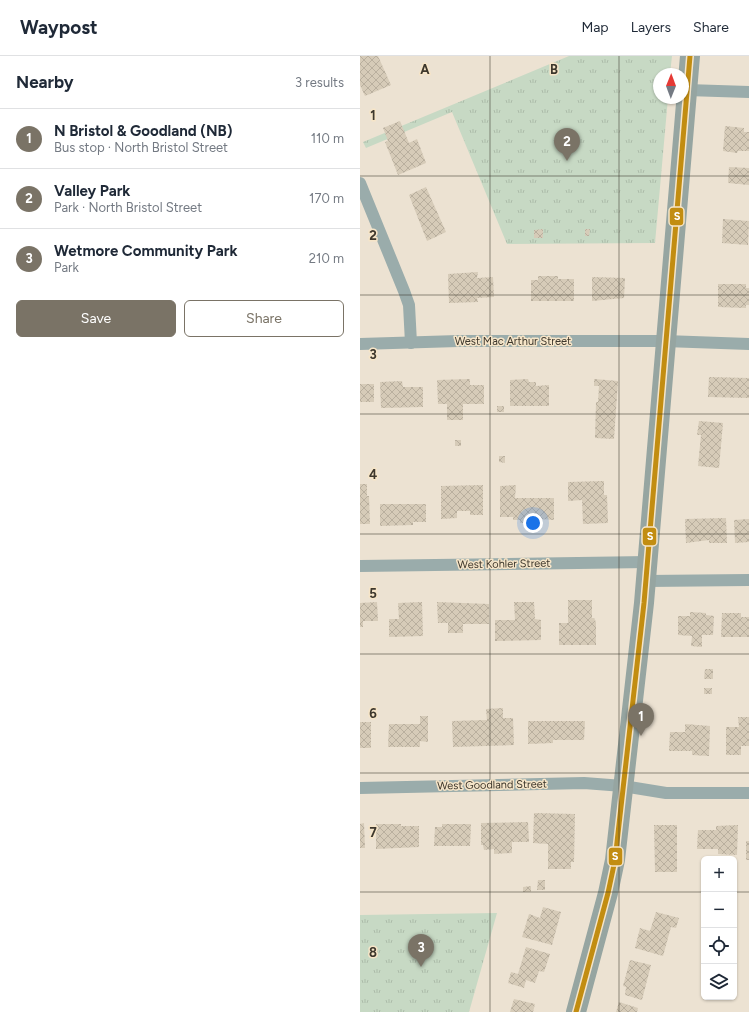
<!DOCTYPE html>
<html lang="en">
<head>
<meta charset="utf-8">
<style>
	:root { --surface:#fff; --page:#f6f6f7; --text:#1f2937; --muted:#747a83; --line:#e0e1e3; --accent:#7a7366 }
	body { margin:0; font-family:Figtree,sans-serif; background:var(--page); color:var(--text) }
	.controls { position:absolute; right:12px; bottom:12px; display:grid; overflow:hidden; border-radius:6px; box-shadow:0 1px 3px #0004 }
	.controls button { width:36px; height:36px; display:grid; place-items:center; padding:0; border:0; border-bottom:1px solid var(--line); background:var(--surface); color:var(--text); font:20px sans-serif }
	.compass { position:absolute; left:293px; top:12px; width:36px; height:36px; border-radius:50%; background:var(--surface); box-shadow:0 1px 3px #0004; rotate:1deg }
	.you { position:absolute; left:173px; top:467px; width:14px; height:14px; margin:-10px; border:3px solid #fff; border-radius:50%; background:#1a73e8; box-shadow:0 0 0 6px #1a73e833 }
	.badge { display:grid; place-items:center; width:26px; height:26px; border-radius:50%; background:var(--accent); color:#fff; font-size:13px; font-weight:700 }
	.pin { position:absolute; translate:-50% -33px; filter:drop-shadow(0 1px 2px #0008) }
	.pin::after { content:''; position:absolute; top:21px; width:14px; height:12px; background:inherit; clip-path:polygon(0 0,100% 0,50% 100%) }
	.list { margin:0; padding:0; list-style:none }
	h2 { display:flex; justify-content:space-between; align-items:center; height:52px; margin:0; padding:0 16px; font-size:17px }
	h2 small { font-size:13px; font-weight:400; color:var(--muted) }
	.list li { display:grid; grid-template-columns:26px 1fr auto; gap:12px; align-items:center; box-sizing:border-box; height:60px; padding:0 16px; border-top:1px solid var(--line) }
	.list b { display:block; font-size:15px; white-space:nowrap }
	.list p { margin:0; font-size:13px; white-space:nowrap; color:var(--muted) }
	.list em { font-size:13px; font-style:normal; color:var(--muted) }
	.actions { display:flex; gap:8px; padding:12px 16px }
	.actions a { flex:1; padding:9px 0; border:1px solid var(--accent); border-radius:6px; text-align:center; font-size:14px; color:var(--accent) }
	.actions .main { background:var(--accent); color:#fff }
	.icon { flex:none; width:22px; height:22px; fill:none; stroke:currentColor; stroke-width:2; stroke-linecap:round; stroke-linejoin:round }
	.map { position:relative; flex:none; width:389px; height:956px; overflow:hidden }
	header { display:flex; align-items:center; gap:24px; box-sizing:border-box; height:56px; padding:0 20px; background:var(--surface); border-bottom:1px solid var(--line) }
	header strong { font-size:19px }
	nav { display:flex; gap:22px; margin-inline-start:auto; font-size:14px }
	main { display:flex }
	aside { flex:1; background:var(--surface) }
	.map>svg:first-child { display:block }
	.park { fill:url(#park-tufts) }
	.building { fill:url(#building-cross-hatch) }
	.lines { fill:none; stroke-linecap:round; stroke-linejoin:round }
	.street { stroke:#9aacab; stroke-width:12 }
	.primary { stroke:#96a5a1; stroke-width:20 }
	.bus-1-casing { stroke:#f6e5c8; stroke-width:8 }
	.bus-1 { stroke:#c28d11; stroke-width:5 }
	.grid { fill:none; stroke:#3d372c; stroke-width:1; stroke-opacity:0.55 }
	.labels { text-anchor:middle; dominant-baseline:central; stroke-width:3; stroke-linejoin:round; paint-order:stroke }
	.street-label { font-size:11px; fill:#3d372c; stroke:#f6e5c8 }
	.grid-label { font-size:13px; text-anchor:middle; font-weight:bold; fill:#3d372c; stroke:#f6e5c8; stroke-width:3; stroke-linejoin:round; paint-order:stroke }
	.line-badge { stroke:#f6e5c8; stroke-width:1.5 }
	.badge-label { font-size:11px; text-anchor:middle; font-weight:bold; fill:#fff }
</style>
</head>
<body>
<header>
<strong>Waypost</strong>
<nav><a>Map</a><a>Layers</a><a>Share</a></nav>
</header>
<main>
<aside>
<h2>Nearby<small>3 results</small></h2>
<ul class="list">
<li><span class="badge">1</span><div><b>N Bristol &amp; Goodland (NB)</b><p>Bus stop · North Bristol Street</p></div><em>110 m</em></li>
<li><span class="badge">2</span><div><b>Valley Park</b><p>Park · North Bristol Street</p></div><em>170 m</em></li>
<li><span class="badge">3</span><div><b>Wetmore Community Park</b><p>Park</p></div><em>210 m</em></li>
</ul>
<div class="actions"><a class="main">Save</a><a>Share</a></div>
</aside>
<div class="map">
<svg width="389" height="956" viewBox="0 0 389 956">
	<defs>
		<pattern id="park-tufts" width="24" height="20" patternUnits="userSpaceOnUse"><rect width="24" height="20" fill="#c7d9c4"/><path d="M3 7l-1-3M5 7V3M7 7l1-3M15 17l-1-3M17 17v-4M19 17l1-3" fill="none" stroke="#acbba9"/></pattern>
		<pattern id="building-cross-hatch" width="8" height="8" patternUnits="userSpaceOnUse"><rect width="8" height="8" fill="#d6cbb8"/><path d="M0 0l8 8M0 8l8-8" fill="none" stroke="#b9af9e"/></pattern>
	</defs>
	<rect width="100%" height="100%" fill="#ece2d2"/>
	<g class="park">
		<polygon points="209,0 312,0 310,18 299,18 299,42 308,42 295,187 147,188 92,56 6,92 3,86"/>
		<polygon points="137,857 109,956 0,956 0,859"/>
	</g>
	<g class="building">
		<polygon points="0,0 18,0 31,29 5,40 0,29"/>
		<polygon points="40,65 49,87 57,83 66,107 38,119 25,86 28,85 23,72"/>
		<polygon points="365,70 384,72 384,76 389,76 389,95 378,95 377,97 363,95"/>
		<polygon points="369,111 389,112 389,129 368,127"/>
		<polygon points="66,131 86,176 67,185 49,139"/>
		<polygon points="363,163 389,165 388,189 362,187"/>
		<polygon points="183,173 183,182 174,182 174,174"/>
		<polygon points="225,173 230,173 229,180 225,180"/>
		<polygon points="118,216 117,222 133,221 134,241 117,242 118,246 89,247 88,218"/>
		<polygon points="178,220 198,220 198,223 214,223 214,245 171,245 171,224 178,224"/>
		<polygon points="232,221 265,222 264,242 232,245"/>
		<polygon points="358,228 386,228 386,232 389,232 389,249 386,249 386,252 358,251"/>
		<polygon points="349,321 389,322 389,342 348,341"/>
		<polygon points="110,323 110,329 124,329 124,348 103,348 103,364 87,364 87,348 78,348 77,324"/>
		<polygon points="168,323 169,326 176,326 176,330 189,329 189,350 150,350 150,324"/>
		<polygon points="234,323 258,325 254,383 235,382 236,346 238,346 239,330 234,330"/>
		<polygon points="42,325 43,331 63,331 63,351 21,352 20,326"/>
		<rect x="0" y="328" width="14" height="18"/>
		<rect x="137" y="350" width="7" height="6"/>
		<polygon points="339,365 363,367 359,412 338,410 341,379 337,379"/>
		<rect x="95" y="384" width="6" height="6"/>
		<polygon points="139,400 145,400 145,407 139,406"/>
		<polygon points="244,425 244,439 247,439 248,467 223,468 222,444 208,445 208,426"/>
		<polygon points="0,428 7,428 7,440 9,440 10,468 0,468"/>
		<polygon points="123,429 123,459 110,459 110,455 97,455 97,462 81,463 81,430"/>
		<polygon points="156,429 155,442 194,442 194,464 179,463 180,467 160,467 160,464 153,464 153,461 140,461 140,430"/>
		<polygon points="20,448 66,448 66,466 53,466 53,469 20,470"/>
		<polygon points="366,462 367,487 349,487 349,484 326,487 325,463"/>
		<polygon points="389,463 389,486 375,487 374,464"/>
		<polygon points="208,544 232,544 232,562 234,562 236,566 236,589 199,589 199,567 208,567"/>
		<polygon points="17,546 18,565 3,565 3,571 0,571 0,547"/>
		<polygon points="62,546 63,580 29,581 29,563 39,563 38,547"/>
		<polygon points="77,546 129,548 129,568 103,568 103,577 88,577 88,567 78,567"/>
		<polygon points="154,546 174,546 175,563 181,564 181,584 135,585 135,564 155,564"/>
		<polygon points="330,556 346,557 346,559 354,560 353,579 342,579 342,591 331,590 332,580 318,579 318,560 330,560"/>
		<polygon points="362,557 381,557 381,561 389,561 389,581 361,581"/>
		<polygon points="345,613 353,613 353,623 344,623"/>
		<rect x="344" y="632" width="8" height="6"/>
		<polygon points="143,652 143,662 153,662 154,689 93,691 92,665 127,664 126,653"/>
		<polygon points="60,660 68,660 68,686 60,685 60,691 28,691 29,668 60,668"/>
		<polygon points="378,661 389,661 389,690 381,690 381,699 366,699 366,671 379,671"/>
		<polygon points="168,665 225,665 224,684 193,684 193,687 168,688"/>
		<rect x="0" y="666" width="11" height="26"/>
		<polygon points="325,668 350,670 349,700 332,699 332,695 309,695 310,676 325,676"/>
		<polygon points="174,757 215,758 214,806 211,806 211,813 188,813 188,788 173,787"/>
		<polygon points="168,766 169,786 152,786 152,797 134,798 134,793 124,794 123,789 121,789 121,767"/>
		<polygon points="4,767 5,792 0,792 0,768"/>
		<polygon points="16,768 41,768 41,770 59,770 59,791 16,793"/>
		<polygon points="82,768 111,768 110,790 74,790 75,771 82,771"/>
		<polygon points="294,769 317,769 317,816 295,816"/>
		<polygon points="378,769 377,799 358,798 358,793 337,793 338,774 356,774 356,770"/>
		<rect x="386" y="785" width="3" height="19"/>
		<polygon points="178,824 185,824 185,834 177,834"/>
		<polygon points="171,830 171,836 163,836 163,831"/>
		<polygon points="183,851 201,856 192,889 162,881 169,858 180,862"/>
		<polygon points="296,856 319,862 316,872 311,871 303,900 275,892 280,872 290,875"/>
		<polygon points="166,891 190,898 184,916 179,915 175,927 166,924 164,932 148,927 151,916 158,918"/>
		<polygon points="270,904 291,909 282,944 265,939 266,931 263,930"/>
		<polygon points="154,943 175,948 173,956 150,956"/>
		<polygon points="259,946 278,952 277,956 256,956"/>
	</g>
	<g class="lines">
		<g class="street">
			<polyline points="327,34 389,36"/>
			<polyline points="0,127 44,235 49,249 51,287"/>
			<polyline points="0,288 98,285 305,285 389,288"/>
			<polyline points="0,510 288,506"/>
			<polyline points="286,525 389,524"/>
			<polyline points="0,732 224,727 263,730 306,737 389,737"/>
		</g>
		<polyline class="primary" points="216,956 248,837 255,804 284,547 330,0"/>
		<defs>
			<polyline id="bus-1" points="216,956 248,837 255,804 284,547 330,0"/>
		</defs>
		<use href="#bus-1" class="bus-1-casing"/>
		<use href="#bus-1" class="bus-1"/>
	</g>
	<path class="grid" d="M130 0V956M259 0V956M0 120H389M0 239H389M0 358H389M0 478H389M0 598H389M0 717H389M0 836H344M374 836H389"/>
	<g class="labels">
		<g class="street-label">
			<text x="153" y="285">West Mac Arthur Street</text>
			<text transform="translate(144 508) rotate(-1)">West Kohler Street</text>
			<text transform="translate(132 729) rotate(-1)">West Goodland Street</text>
		</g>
	</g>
	<g class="grid-label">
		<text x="65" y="18">A</text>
		<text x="194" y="18">B</text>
		<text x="13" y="64">1</text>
		<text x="13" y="184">2</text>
		<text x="13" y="303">3</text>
		<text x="13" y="423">4</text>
		<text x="13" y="542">5</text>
		<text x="13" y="662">6</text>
		<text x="13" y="781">7</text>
		<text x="13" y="901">8</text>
	</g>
	<g class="line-badge">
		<rect x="309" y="151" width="15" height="19" rx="4" fill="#c28d11"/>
		<rect x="282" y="471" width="15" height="19" rx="4" fill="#c28d11"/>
		<rect x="248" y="791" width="15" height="19" rx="4" fill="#c28d11"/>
	</g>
	<g class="badge-label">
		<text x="317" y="164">S</text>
		<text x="290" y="484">S</text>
		<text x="255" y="804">S</text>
	</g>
</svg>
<div class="controls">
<button>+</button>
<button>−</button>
<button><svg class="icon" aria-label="locate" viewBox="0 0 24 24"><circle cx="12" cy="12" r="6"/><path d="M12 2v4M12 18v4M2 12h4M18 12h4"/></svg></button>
<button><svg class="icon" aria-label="layers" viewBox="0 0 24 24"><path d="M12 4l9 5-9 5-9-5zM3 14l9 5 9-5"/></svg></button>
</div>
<svg class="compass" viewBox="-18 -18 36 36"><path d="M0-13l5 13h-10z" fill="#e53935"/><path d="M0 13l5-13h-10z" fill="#747a83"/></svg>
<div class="you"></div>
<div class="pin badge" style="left:281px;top:680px">1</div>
<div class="pin badge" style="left:207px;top:105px">2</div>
<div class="pin badge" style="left:61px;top:911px">3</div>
</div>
</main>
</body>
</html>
